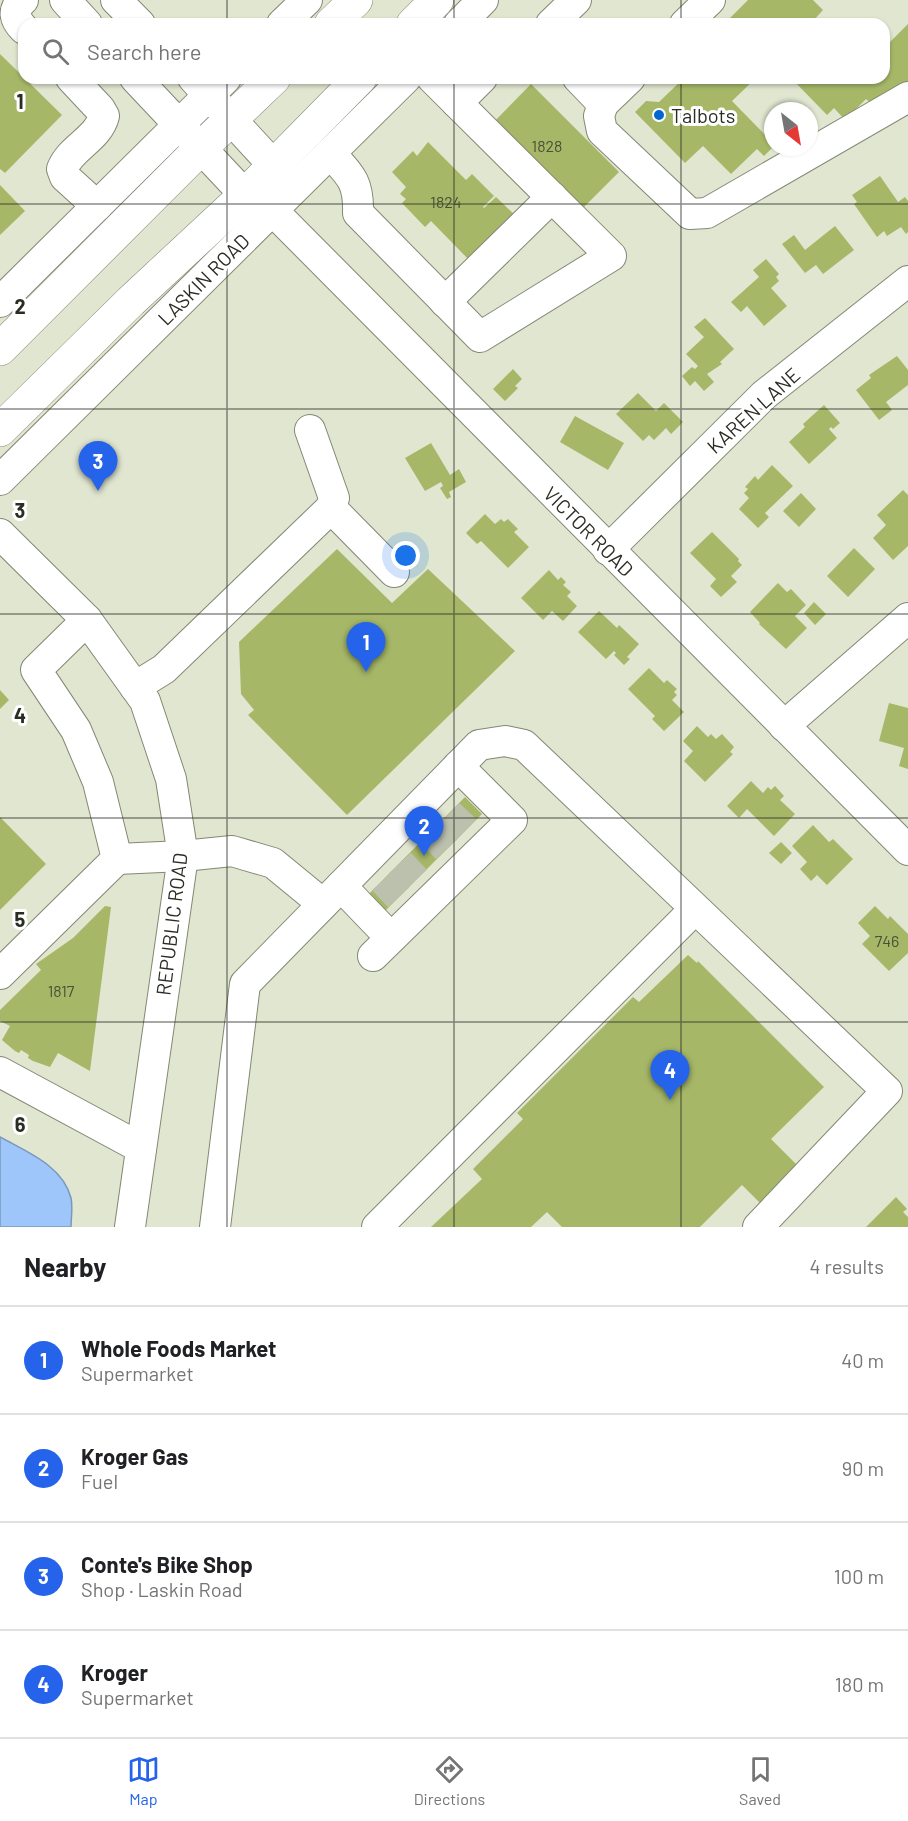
<!DOCTYPE html>
<html lang="en">
<head>
<meta charset="utf-8">
<style>
	:root { --surface:#fff; --page:#f2f2f2; --text:#202124; --muted:#757577; --line:#e0e0e0; --accent:#2563eb }
	body { margin:0; font-family:Barlow,sans-serif; background:var(--page); color:var(--text) }
	.compass { position:absolute; left:764px; top:102px; width:54px; height:54px; border-radius:50%; background:var(--surface); box-shadow:0 2px 4px #0004; rotate:149deg }
	.you { position:absolute; left:406px; top:556px; width:21px; height:21px; margin:-15px; border:4px solid #fff; border-radius:50%; background:#1a73e8; box-shadow:0 0 0 9px #1a73e833 }
	.badge { display:grid; place-items:center; width:39px; height:39px; border-radius:50%; background:var(--accent); color:#fff; font-size:20px; font-weight:700 }
	.pin { position:absolute; translate:-50% -50px; filter:drop-shadow(0 2px 3px #0008) }
	.pin::after { content:''; position:absolute; top:32px; width:21px; height:18px; background:inherit; clip-path:polygon(0 0,100% 0,50% 100%) }
	.list { margin:0; padding:0; list-style:none }
	h2 { display:flex; justify-content:space-between; align-items:center; height:78px; margin:0; padding:0 24px; font-size:26px }
	h2 small { font-size:20px; font-weight:400; color:var(--muted) }
	.list li { display:grid; grid-template-columns:39px 1fr auto; gap:18px; align-items:center; box-sizing:border-box; height:108px; padding:0 24px; border-top:2px solid var(--line) }
	.list b { display:block; font-size:22px; white-space:nowrap }
	.list p { margin:0; font-size:20px; white-space:nowrap; color:var(--muted) }
	.list em { font-size:20px; font-style:normal; color:var(--muted) }
	.icon { flex:none; width:33px; height:33px; fill:none; stroke:currentColor; stroke-width:2; stroke-linecap:round; stroke-linejoin:round }
	.map { position:relative; flex:none; width:908px; height:1227px; overflow:hidden }
	.search { position:absolute; background:var(--surface); box-shadow:0 2px 4px #0004; left:18px; right:18px; top:18px; height:66px; display:flex; align-items:center; gap:15px; box-sizing:border-box; padding:0 21px; border-radius:18px; color:var(--muted); font-size:22px }
	.sheet { height:510px; background:var(--surface) }
	nav { display:flex; justify-content:space-around; align-items:center; box-sizing:border-box; height:84px; border-top:2px solid var(--line); background:var(--surface); font-size:16px; color:var(--muted) }
	nav a { display:grid; justify-items:center; gap:3px }
	nav .on { color:var(--accent) }
	.map>svg:first-child { display:block }
	.water { fill:#9ec6fa; stroke:#7b98ba; stroke-width:1.5 }
	.building { fill:#a6b868 }
	.lines { fill:none; stroke-linecap:round; stroke-linejoin:round }
	.minor-tunnel { stroke:#bcc1ae; stroke-width:30; stroke-dasharray:30 15; stroke-linecap:butt }
	.minor-casing { stroke:#838874; stroke-width:32 }
	.major-casing { stroke:#838874; stroke-width:34 }
	.minor { stroke:#fff; stroke-width:30 }
	.major { stroke:#fff; stroke-width:33 }
	.grid { fill:none; stroke:#2a2d24; stroke-width:1.5; stroke-opacity:0.55 }
	.poi-dot { fill:#0068d0; stroke:#fff; stroke-width:2 }
	.labels { text-anchor:middle; dominant-baseline:central; stroke-width:6; stroke-linejoin:round; paint-order:stroke }
	.number-label { font-size:16px; fill:#495035 }
	.poi-label { font-size:20px; fill:#2a2d24; stroke:#fff; text-anchor:start }
	.street-label { font-size:20px; fill:#2a2d24; stroke:#fff }
	.grid-label { font-size:20px; text-anchor:middle; font-weight:bold; fill:#2a2d24; stroke:#fff; stroke-width:6; stroke-linejoin:round; paint-order:stroke }
</style>
</head>
<body>
<div class="map">
<svg width="908" height="1227" viewBox="0 0 908 1227">
	<rect width="100%" height="100%" fill="#e0e6d0"/>
	<path class="water" d="M0 1137C27 1152 63 1166 71 1198 73 1207 71 1218 71 1227H0Z"/>
	<g class="building">
		<polygon points="748,0 813,0 823,10 814,20 818,24 724,24"/>
		<polygon points="908,24 908,91 877,109 866,99 845,120 834,108 827,115 793,80 794,78 884,78 884,48"/>
		<polygon points="0,54 62,115 5,173 0,169"/>
		<polygon points="684,78 756,78 732,101 773,143 773,147 764,156 757,149 731,174 703,146 685,163 635,112 646,101 659,102"/>
		<polygon points="531,84 619,172 577,214 487,129"/>
		<polygon points="428,142 466,180 472,174 494,196 483,207 484,208 496,197 520,220 470,261 431,221 425,227 402,203 406,199 400,194 406,187 392,172 413,151 417,156"/>
		<polygon points="880,176 898,202 905,197 908,201 908,232 906,234 901,227 887,236 884,231 877,237 854,204 857,202 852,195"/>
		<polygon points="0,185 25,211 0,235"/>
		<polygon points="835,226 854,250 823,274 816,265 805,273 782,244 794,235 805,250"/>
		<polygon points="766,259 779,274 776,277 779,281 771,288 787,306 764,326 747,306 741,312 731,302 759,277 753,270"/>
		<polygon points="705,318 734,349 720,362 722,364 707,374 714,382 704,391 695,381 690,386 682,376 692,367 695,369 698,366 686,354 704,337 694,327"/>
		<polygon points="897,356 908,370 908,385 886,402 892,410 879,420 856,390 871,378 869,375"/>
		<polygon points="513,369 522,379 515,386 518,388 505,401 493,389"/>
		<polygon points="638,393 656,411 664,403 683,422 671,434 666,428 654,440 649,435 643,441 616,414"/>
		<polygon points="824,405 840,423 833,429 831,427 829,429 837,438 809,464 789,442 805,427 803,424"/>
		<polygon points="575,416 624,443 608,470 560,442"/>
		<polygon points="431,443 450,475 459,469 466,482 449,492 451,497 447,499 440,488 443,486 441,482 425,491 405,458"/>
		<polygon points="772,465 793,486 765,513 769,517 758,528 739,509 749,498 744,493 748,489 745,487 755,476 758,480"/>
		<polygon points="903,490 908,495 908,546 893,560 873,538 886,525 877,515"/>
		<polygon points="801,493 816,509 799,527 783,511"/>
		<polygon points="485,514 495,524 501,519 504,522 508,519 518,529 514,532 529,547 508,568 481,541 477,544 466,533"/>
		<polygon points="712,532 739,559 738,561 742,565 731,576 737,582 721,597 710,586 716,579 690,553"/>
		<polygon points="854,548 875,569 848,597 827,576"/>
		<polygon points="337,549 392,603 428,569 515,651 347,815 248,715 254,710 241,694 239,642"/>
		<polygon points="549,570 558,580 561,577 566,582 563,585 571,592 567,596 577,606 563,621 552,611 543,620 521,598"/>
		<polygon points="778,583 787,592 791,589 806,605 795,616 807,628 786,649 759,624 760,623 750,612"/>
		<polygon points="814,602 826,614 815,625 804,613"/>
		<polygon points="599,611 617,628 619,625 639,644 627,657 630,659 624,665 614,655 616,653 614,651 606,659 578,632"/>
		<polygon points="649,668 664,683 667,680 677,689 674,692 677,695 672,700 684,712 664,731 652,719 655,716 628,689"/>
		<polygon points="0,690 9,700 0,709"/>
		<polygon points="889,703 908,708 908,769 899,766 904,748 879,741"/>
		<polygon points="697,726 708,737 711,734 716,739 722,734 734,747 730,752 733,754 705,782 684,761 693,751 683,741"/>
		<polygon points="751,781 763,793 768,787 771,790 775,786 784,796 780,800 795,814 774,836 747,809 739,818 727,806"/>
		<polygon points="465,797 482,814 379,917 362,901"/>
		<polygon points="0,817 46,864 0,910"/>
		<polygon points="813,825 829,842 833,839 853,859 827,885 817,875 811,881 800,869 807,862 792,846"/>
		<polygon points="781,842 792,853 781,864 769,853"/>
		<polygon points="105,906 111,907 90,1071 58,1053 50,1067 33,1061 28,1058 29,1055 21,1050 19,1053 15,1051 2,1040 10,1026 0,1021 0,1010 41,970 36,964 73,938"/>
		<polygon points="875,906 888,919 890,916 908,934 908,953 889,971 862,944 870,936 858,923"/>
		<polygon points="688,955 697,963 698,961 824,1087 771,1139 799,1167 761,1204 742,1185 700,1227 562,1227 547,1212 531,1227 431,1227 482,1179 473,1169 523,1119 517,1113 633,997 639,1002"/>
		<polygon points="896,1197 907,1209 903,1212 908,1217 908,1227 866,1227"/>
	</g>
	<g class="lines">
		<g class="minor-tunnel">
			<polyline points="449,814 466,830"/>
			<polyline points="431,832 447,849"/>
			<polyline points="400,863 416,880"/>
			<polyline points="383,880 399,897"/>
		</g>
		<defs>
			<g id="minor">
				<path d="M23 0C12 10 14 19 24 29"/>
				<polyline points="65,0 87,24"/>
				<polyline points="116,0 140,24"/>
				<polyline points="282,24 307,0"/>
				<polyline points="459,24 483,0"/>
				<polyline points="551,24 576,0"/>
				<polyline points="685,24 710,0"/>
				<path d="M71 78 100 109 104 116C98 139 71 147 62 169L65 177 97 206"/>
				<polyline points="135,78 245,195"/>
				<polyline points="193,78 274,166"/>
				<polyline points="578,78 603,104"/>
				<polyline points="630,78 603,104 599,116 602,131 690,214 707,213 908,97"/>
				<polyline points="457,103 482,78"/>
				<path d="M330 153C350 175 359 181 358 213L480 337 611 256 432 78"/>
				<polyline points="272,210 908,850"/>
				<polyline points="0,302 226,78"/>
				<polyline points="445,302 552,197"/>
				<polyline points="0,480 406,78"/>
				<polyline points="331,508 394,572"/>
				<polyline points="0,534 87,620 145,701 171,779 183,856 130,1227"/>
				<polyline points="608,550 764,395 908,281"/>
				<polyline points="135,687 164,669 331,508 334,498 310,430"/>
				<polyline points="784,726 908,618"/>
				<polyline points="117,859 183,856 232,851 273,863 323,904"/>
				<polyline points="341,886 391,938"/>
				<polyline points="373,956 512,820 458,766"/>
				<polyline points="0,974 117,859 98,782 76,730 36,670 87,620"/>
				<polyline points="0,1072 141,1148"/>
				<polyline points="215,1227 245,984 479,745 505,741 524,745 887,1091 758,1227"/>
				<polyline points="377,1227 695,909"/>
			</g>
			<g id="major">
				<polyline points="331,24 356,0"/>
				<polyline points="413,24 437,0"/>
				<polyline points="0,349 201,148 274,78"/>
				<polyline points="0,430 131,301 245,195 360,78"/>
			</g>
		</defs>
		<use href="#minor" class="minor-casing"/>
		<use href="#major" class="major-casing"/>
		<use href="#minor" class="minor"/>
		<use href="#major" class="major"/>
	</g>
	<path class="grid" d="M227 0V24M454 0V24M681 0V24M227 78V1227M454 78V1227M681 78V1227M0 204H908M0 409H908M0 614H908M0 818H908M0 1022H908"/>
	<circle class="poi-dot" cx="659" cy="115" r="6"/>
	<g class="labels">
		<g class="number-label">
			<text x="547" y="145">1828</text>
			<text x="446" y="201">1824</text>
			<text x="887" y="940">746</text>
			<text x="61" y="990">1817</text>
		</g>
		<g class="poi-label">
			<text x="671" y="115">Talbots</text>
		</g>
		<g class="street-label">
			<text transform="translate(203 279) rotate(-45)">LASKIN ROAD</text>
			<text transform="translate(753 410) rotate(-42)">KAREN LANE</text>
			<text transform="translate(589 531) rotate(45)">VICTOR ROAD</text>
			<text transform="translate(171 924) rotate(-83)">REPUBLIC ROAD</text>
		</g>
	</g>
	<g class="grid-label">
		<text x="20" y="109">1</text>
		<text x="20" y="314">2</text>
		<text x="20" y="518">3</text>
		<text x="20" y="723">4</text>
		<text x="20" y="927">5</text>
		<text x="20" y="1132">6</text>
	</g>
</svg>
<svg class="compass" viewBox="-18 -18 36 36"><path d="M0-13l5 13h-10z" fill="#e53935"/><path d="M0 13l5-13h-10z" fill="#757577"/></svg>
<div class="you"></div>
<div class="pin badge" style="left:366px;top:672px">1</div>
<div class="pin badge" style="left:424px;top:856px">2</div>
<div class="pin badge" style="left:98px;top:491px">3</div>
<div class="pin badge" style="left:670px;top:1100px">4</div>
<div class="search"><svg class="icon" aria-label="search" viewBox="0 0 24 24"><circle cx="10" cy="10" r="6"/><path d="M15 15l6 6"/></svg>Search here</div>
</div>
<section class="sheet">
<h2>Nearby<small>4 results</small></h2>
<ul class="list">
<li><span class="badge">1</span><div><b>Whole Foods Market</b><p>Supermarket</p></div><em>40 m</em></li>
<li><span class="badge">2</span><div><b>Kroger Gas</b><p>Fuel</p></div><em>90 m</em></li>
<li><span class="badge">3</span><div><b>Conte's Bike Shop</b><p>Shop · Laskin Road</p></div><em>100 m</em></li>
<li><span class="badge">4</span><div><b>Kroger</b><p>Supermarket</p></div><em>180 m</em></li>
</ul>
</section>
<nav>
<a class="on"><svg class="icon" aria-label="map" viewBox="0 0 24 24"><path d="M3 6l6-2 6 2 6-2v14l-6 2-6-2-6 2zM9 4v14M15 6v14"/></svg>Map</a>
<a><svg class="icon" aria-label="directions" viewBox="0 0 24 24"><path d="M12 3l9 9-9 9-9-9zM9 14v-3h6M13 9l2 2-2 2"/></svg>Directions</a>
<a><svg class="icon" aria-label="saved" viewBox="0 0 24 24"><path d="M7 4h10v16l-5-4-5 4z"/></svg>Saved</a>
</nav>
</body>
</html>
